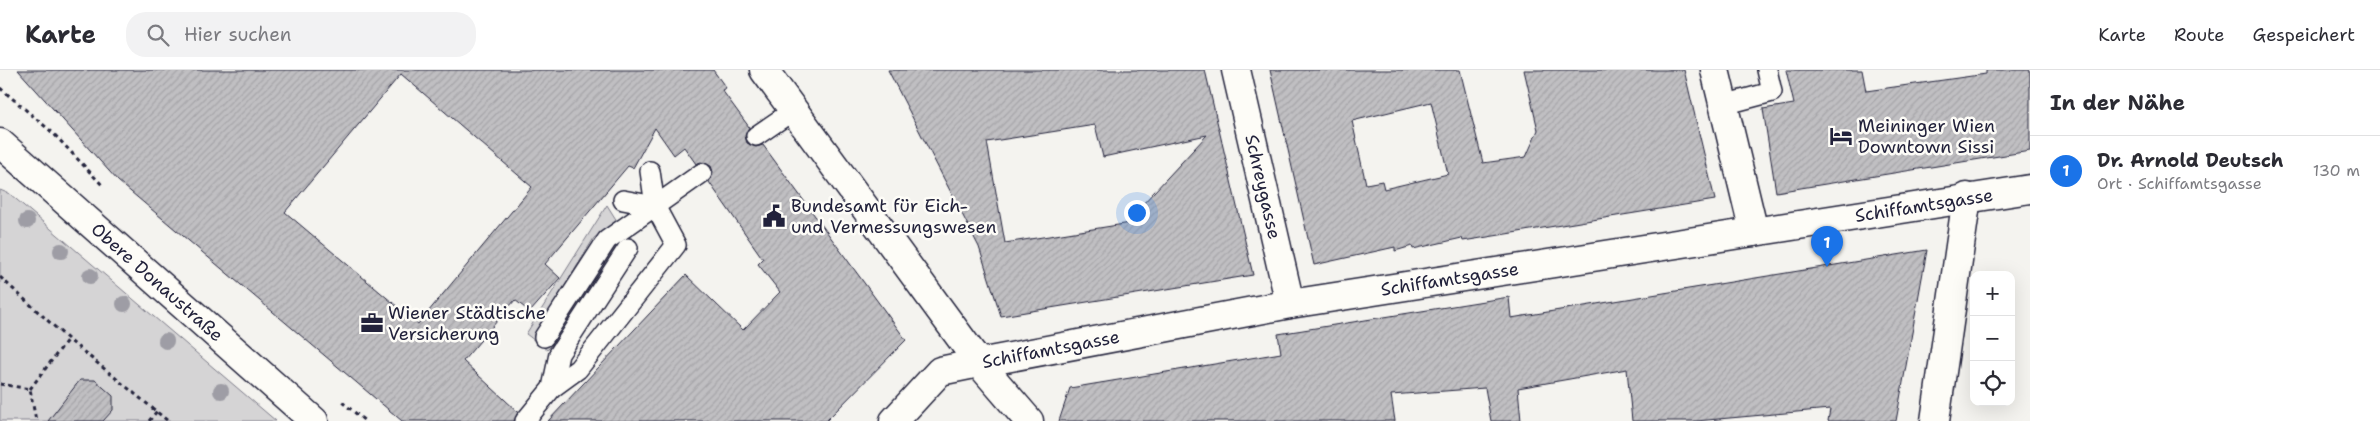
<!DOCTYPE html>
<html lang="de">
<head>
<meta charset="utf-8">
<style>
	:root { --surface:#fff; --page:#f2f2f3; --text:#2b2b33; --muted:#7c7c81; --line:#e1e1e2; --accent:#1a73e8 }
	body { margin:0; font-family:"Shantell Sans",sans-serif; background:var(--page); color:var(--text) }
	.controls { position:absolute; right:15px; bottom:15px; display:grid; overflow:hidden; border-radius:10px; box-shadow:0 5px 20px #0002 }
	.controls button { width:45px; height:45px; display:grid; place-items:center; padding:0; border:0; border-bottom:1px solid var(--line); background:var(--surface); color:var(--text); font:25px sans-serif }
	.you { position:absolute; left:1136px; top:142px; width:18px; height:18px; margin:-12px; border:4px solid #fff; border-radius:50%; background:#1a73e8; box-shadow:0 0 0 8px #1a73e833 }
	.badge { display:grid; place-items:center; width:32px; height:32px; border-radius:50%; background:var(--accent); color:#fff; font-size:16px; font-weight:700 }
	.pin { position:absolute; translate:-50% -41px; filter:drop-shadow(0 1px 2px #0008) }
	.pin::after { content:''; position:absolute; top:26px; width:18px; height:15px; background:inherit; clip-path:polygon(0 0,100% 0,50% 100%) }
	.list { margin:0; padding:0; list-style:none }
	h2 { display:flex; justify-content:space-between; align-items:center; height:65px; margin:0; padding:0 20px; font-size:21px }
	h2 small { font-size:16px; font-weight:400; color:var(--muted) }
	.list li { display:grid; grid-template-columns:32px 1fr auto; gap:15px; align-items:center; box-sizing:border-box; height:70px; padding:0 20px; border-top:1px solid var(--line) }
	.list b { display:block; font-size:19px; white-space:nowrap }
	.list p { margin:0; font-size:16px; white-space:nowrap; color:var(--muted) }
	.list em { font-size:16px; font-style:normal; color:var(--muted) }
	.icon { flex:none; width:28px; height:28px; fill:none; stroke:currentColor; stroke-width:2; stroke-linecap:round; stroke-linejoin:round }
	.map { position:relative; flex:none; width:2030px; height:351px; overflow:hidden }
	header { display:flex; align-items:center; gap:30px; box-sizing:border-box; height:70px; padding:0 25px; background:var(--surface); border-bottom:1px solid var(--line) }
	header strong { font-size:24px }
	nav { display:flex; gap:28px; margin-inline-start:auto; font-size:18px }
	.search { width:350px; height:45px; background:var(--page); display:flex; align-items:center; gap:12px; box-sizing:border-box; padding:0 18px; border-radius:20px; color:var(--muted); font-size:19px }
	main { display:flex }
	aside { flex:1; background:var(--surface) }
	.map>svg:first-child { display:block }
	.green { fill:#d5d4d5; stroke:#7c7b88 }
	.building { fill:url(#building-hatch); stroke:#22223b; fill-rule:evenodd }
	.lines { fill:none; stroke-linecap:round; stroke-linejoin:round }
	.service-casing { stroke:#22223b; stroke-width:22 }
	.minor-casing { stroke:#22223b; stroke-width:31 }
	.primary-casing { stroke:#22223b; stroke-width:31 }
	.path { stroke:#22223b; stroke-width:3; stroke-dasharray:4 4; stroke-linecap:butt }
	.service { stroke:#fdfcf7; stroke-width:19 }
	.minor { stroke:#fdfcf7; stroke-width:28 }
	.primary { stroke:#fdfcf7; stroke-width:28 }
	.tree { fill:#9e9da5 }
	.labels { text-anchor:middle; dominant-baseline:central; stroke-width:5; stroke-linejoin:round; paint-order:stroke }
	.poi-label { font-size:18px; fill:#22223b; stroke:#fdfcf7; text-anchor:start }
	.street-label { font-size:18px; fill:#22223b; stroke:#fdfcf7 }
</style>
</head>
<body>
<header>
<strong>Karte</strong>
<div class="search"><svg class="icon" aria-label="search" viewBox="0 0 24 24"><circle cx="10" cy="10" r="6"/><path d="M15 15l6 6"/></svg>Hier suchen</div>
<nav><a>Karte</a><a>Route</a><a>Gespeichert</a></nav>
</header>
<main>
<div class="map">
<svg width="2030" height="351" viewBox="0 0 2030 351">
	<defs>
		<pattern id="building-hatch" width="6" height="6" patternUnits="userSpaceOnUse" patternTransform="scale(1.25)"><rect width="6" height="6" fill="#c0bfc2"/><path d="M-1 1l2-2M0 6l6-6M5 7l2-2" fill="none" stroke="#a5a4a8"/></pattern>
	</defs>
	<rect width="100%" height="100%" fill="#f4f3ef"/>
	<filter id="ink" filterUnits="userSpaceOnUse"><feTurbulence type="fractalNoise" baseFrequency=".02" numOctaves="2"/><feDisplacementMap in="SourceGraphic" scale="10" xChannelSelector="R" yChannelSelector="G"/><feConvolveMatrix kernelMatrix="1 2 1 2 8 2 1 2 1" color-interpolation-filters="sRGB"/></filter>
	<g filter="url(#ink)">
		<g class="green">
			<polygon points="0,120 10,124 276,351 0,351"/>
			<polygon points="607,135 617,151 594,168 537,262 553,274 547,280 526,264"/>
		</g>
		<g class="building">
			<path d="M18 0H713L726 18 722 20 749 57 745 66 747 73 756 77 763 75 906 270 826 351H548L686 205 743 260 780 222 758 194 763 189 709 112 713 102 711 96 701 92 696 94 684 77 674 85 655 58 633 98 628 96 545 194 560 208 530 242 515 230 463 291 518 342 514 351H402L118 111ZM401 4 532 117 418 254 285 142Z"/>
			<path d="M888 0H1205L1253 205 1001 246 979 177ZM1095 55 1103 87 1207 65 1141 136 1143 151 1005 173 987 72Z"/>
			<path d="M1270 0H1460L1483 93 1526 87 1538 60 1524 0H1684L1715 130 1463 171 1462 168 1413 179 1412 176 1395 181V177L1314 195ZM1431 32 1448 104 1384 119 1382 111 1366 114 1352 51Z"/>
			<polygon points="1786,0 1862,0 1866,21 1986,4 1986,0 2030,0 2030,81 1776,122 1763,39 1794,34"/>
			<polygon points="1927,180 1896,351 1828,351 1830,339 1696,351 1632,351 1627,299 1518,318 1521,351 1491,351 1485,318 1391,325 1395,351 1059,351 1070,318 1281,283 1278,264 1509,227 1511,248"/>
			<polygon points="80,310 95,310 113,326 113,340 103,351 48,351"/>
		</g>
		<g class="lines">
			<defs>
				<g id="service">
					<polyline points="1723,35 1772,22 1767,0"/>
					<polyline points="756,66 794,40"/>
					<polyline points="623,130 655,136"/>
					<polyline points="544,267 607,170 702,103"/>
					<polyline points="552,318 578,299 676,175 655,136 650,101"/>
					<polyline points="525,351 552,318 559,284 628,178"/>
				</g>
				<g id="minor">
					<polyline points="764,0 979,293 1029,351"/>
					<path id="s1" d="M1236 0 1290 234"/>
					<polyline points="1715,0 1754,162"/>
					<path id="s2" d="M894 351 940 301 979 293 1290 234 2030 119"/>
					<polyline points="1935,351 1967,127"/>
				</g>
				<g id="primary">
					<path id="s3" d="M0 73 314 351"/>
				</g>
			</defs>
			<use href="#service" class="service-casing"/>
			<use href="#minor" class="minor-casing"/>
			<use href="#primary" class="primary-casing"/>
			<g class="path">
				<polyline points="0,18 53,63 104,117"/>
				<polyline points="0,207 68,269 168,351"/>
				<polyline points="0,314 30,319 36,351"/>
				<polyline points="30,319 68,269"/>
				<polyline points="342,332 365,351"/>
				<polyline points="149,351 157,341"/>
			</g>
			<use href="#service" class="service"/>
			<use href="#minor" class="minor"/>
			<use href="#primary" class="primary"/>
		</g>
		<g class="tree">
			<circle cx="27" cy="151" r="8"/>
			<circle cx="61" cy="181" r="8"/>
			<circle cx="90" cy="206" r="8"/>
			<circle cx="124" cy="234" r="8"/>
			<circle cx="166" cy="271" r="8"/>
			<circle cx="221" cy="321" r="8"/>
		</g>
	</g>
	<defs>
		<symbol id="hotel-bare" viewBox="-9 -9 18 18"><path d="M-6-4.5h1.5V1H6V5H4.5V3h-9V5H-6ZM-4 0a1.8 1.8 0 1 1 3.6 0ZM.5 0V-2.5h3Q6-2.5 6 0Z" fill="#22223b" stroke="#fdfcf7" stroke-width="2.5" paint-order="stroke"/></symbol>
		<symbol id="civic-bare" viewBox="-9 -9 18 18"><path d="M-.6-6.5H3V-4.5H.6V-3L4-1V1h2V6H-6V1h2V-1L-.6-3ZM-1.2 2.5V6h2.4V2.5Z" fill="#22223b" stroke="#fdfcf7" stroke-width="2.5" paint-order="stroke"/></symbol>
		<symbol id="office-bare" viewBox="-9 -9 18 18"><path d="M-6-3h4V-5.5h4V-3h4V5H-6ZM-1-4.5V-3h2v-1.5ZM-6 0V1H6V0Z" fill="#22223b" stroke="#fdfcf7" stroke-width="2.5" paint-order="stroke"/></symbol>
	</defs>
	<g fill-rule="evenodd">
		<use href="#hotel-bare" x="1825" y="50" width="32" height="32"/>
		<use href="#civic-bare" x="758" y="130" width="32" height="32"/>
		<use href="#office-bare" x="356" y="237" width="32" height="32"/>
	</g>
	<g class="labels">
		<g class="poi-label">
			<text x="1858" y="56">Meininger Wien<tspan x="1858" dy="21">Downtown Sissi</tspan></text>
			<text x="791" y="136">Bundesamt für Eich-<tspan x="791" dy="21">und Vermessungswesen</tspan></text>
			<text x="388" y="243">Wiener Städtische<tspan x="388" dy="21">Versicherung</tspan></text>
		</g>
		<g class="street-label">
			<text stroke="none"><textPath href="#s1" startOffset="120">Schreygasse</textPath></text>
			<text stroke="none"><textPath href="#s2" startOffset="1066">Schiffamtsgasse</textPath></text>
			<text stroke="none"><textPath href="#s2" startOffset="586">Schiffamtsgasse</textPath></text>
			<text stroke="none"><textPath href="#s3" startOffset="210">Obere Donaustraße</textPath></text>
			<text stroke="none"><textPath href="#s2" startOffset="181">Schiffamtsgasse</textPath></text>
		</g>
	</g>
</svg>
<div class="controls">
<button>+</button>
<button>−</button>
<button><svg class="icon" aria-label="locate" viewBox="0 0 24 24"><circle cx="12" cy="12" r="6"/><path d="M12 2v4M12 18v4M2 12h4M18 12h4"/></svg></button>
</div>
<div class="you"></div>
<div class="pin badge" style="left:1827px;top:197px">1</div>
</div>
<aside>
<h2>In der Nähe<small></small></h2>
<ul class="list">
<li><span class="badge">1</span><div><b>Dr. Arnold Deutsch</b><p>Ort · Schiffamtsgasse</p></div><em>130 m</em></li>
</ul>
</aside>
</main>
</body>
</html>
